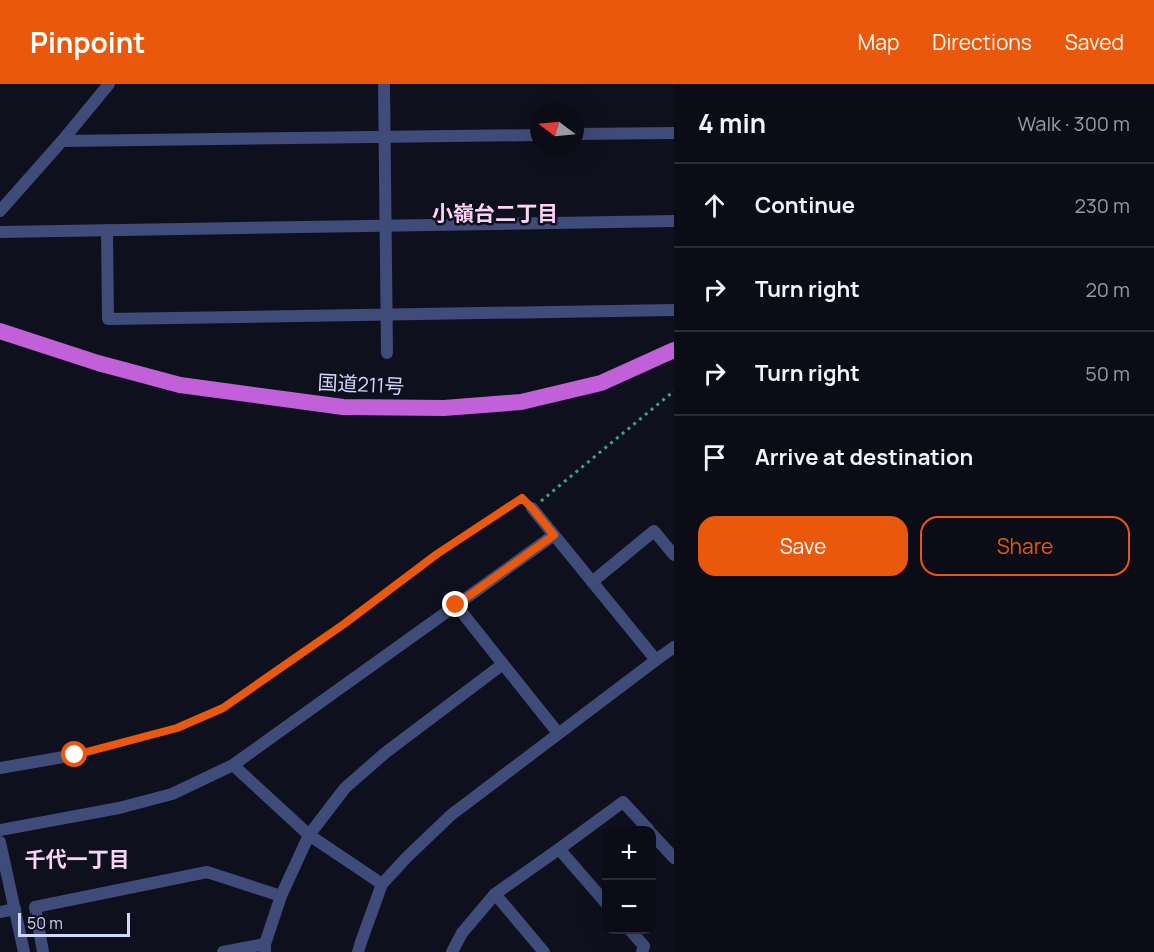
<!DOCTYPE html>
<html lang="en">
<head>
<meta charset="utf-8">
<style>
	:root { --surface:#0b0c16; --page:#14151f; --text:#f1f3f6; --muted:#9a9ba1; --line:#2b2c35; --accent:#ea580c }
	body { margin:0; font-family:Manrope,"Noto Sans JP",sans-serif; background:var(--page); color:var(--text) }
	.controls { position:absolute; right:18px; bottom:18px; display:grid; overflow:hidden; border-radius:12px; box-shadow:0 6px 24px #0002 }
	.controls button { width:54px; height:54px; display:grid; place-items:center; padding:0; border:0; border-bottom:2px solid var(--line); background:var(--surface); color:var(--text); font:30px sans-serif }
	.compass { position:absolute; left:530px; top:18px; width:54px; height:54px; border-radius:50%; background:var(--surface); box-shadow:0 6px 24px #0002; rotate:286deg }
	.scale { position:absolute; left:18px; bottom:15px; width:112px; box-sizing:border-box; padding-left:6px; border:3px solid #d1d7fa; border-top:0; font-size:16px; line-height:21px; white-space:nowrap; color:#d1d7fa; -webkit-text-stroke:4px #0f101e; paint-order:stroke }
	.stop { position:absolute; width:18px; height:18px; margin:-14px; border:4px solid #ea580c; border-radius:50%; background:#fff }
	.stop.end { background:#ea580c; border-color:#fff; box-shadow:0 2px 6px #0008 }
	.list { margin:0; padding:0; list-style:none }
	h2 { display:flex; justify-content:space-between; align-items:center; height:78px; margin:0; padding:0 24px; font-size:26px }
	h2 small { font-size:20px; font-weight:400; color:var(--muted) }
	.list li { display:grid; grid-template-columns:39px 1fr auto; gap:18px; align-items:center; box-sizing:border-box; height:84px; padding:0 24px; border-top:2px solid var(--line) }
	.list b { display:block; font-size:22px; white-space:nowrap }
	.list em { font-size:20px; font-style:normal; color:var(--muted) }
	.actions { display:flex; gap:12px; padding:18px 24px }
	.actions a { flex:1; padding:14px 0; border:2px solid var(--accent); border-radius:18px; text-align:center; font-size:21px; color:var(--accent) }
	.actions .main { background:var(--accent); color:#fff }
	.icon { flex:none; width:33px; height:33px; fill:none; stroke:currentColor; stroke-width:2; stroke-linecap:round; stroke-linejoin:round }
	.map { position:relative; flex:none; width:674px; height:868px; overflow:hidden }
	header { display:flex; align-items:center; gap:36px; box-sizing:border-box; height:84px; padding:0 30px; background:var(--accent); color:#fff }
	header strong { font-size:28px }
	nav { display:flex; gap:33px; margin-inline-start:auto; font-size:21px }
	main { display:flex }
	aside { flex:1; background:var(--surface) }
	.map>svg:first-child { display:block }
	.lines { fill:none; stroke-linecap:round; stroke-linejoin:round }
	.path { stroke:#3ba382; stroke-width:3; stroke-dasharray:3 4.5; stroke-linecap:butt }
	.minor { stroke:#3f4b78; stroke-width:12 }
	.tertiary { stroke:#3f4b78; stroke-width:12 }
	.trunk { stroke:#c260d9; stroke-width:16 }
	.route { stroke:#ea580c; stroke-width:8 }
	.labels { text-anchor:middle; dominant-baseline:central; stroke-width:5; stroke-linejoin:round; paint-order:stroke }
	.street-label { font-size:20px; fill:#d1d7fa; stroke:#0f101e }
	.neighbourhood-label { font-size:21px; font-weight:bold; fill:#fad3f6; stroke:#0f101e }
</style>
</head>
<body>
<header>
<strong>Pinpoint</strong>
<nav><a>Map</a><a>Directions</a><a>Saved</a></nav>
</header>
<main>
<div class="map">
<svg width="674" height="868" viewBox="0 0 674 868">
	<rect width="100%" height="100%" fill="#0f101e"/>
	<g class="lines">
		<g class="path">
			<polyline points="541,417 674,307"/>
			<polyline points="88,668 177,644 223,624 344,540 437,470 522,414 523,415"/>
		</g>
		<g class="minor">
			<polyline points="384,0 387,269"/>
			<polyline points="575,50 674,49"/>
			<polyline points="62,57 539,51"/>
			<polyline points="0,127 62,57 109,0"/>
			<polyline points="107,146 108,235 674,226"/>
			<polyline points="0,148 674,137"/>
			<polyline points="532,424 656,576"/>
			<polyline points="592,498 654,447 674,471"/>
			<polyline points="456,521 558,649"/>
			<polyline points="233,681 309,751 382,800"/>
			<polyline points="0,684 75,671"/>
			<polyline points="0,746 119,724 172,710 233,681 554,451"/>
			<polyline points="652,750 674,774"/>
			<polyline points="0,758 24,868"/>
			<polyline points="559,765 606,819"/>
			<polyline points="495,810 544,868"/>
			<polyline points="0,828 15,825"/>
			<polyline points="630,846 644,862 642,868"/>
			<polyline points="43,868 35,823 207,788 281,812"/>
			<polyline points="223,868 265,860"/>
			<polyline points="265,868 265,860 281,812 309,751 345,704 385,669 503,580"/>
			<polyline points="452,868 462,849 495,810 559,765 623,718 649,746"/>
		</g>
		<polyline class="tertiary" points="358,868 361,858 382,800 407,773 451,731 656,576 674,563"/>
		<polyline class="trunk" points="0,247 98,279 180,301 343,323 444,324 521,318 601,299 674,266"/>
	</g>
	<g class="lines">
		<polyline class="route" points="75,671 177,644 223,624 344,540 437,470 522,414 532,424 554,451 456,521"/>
	</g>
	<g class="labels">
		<g class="street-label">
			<text transform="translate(361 300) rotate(3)">国道211号</text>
		</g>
		<g class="neighbourhood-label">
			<text x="495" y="129">小嶺台二丁目</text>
			<text x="77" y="775">千代一丁目</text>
		</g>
	</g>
</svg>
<div class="controls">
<button>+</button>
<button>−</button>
</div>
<svg class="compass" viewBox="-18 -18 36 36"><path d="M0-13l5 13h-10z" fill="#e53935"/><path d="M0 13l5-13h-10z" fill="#9a9ba1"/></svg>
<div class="scale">50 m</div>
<div class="stop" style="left:75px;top:671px"></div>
<div class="stop end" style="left:456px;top:521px"></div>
</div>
<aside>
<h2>4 min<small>Walk · 300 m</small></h2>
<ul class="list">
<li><svg class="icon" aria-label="ahead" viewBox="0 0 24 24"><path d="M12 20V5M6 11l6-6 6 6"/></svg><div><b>Continue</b></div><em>230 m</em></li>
<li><svg class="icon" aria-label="right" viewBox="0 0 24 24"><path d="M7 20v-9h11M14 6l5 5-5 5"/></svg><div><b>Turn right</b></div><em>20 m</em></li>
<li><svg class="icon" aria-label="right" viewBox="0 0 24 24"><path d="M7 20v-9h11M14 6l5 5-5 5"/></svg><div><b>Turn right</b></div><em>50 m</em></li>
<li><svg class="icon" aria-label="arrive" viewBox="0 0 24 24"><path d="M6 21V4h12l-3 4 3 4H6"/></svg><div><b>Arrive at destination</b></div></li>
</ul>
<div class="actions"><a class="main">Save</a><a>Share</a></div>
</aside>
</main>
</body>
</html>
